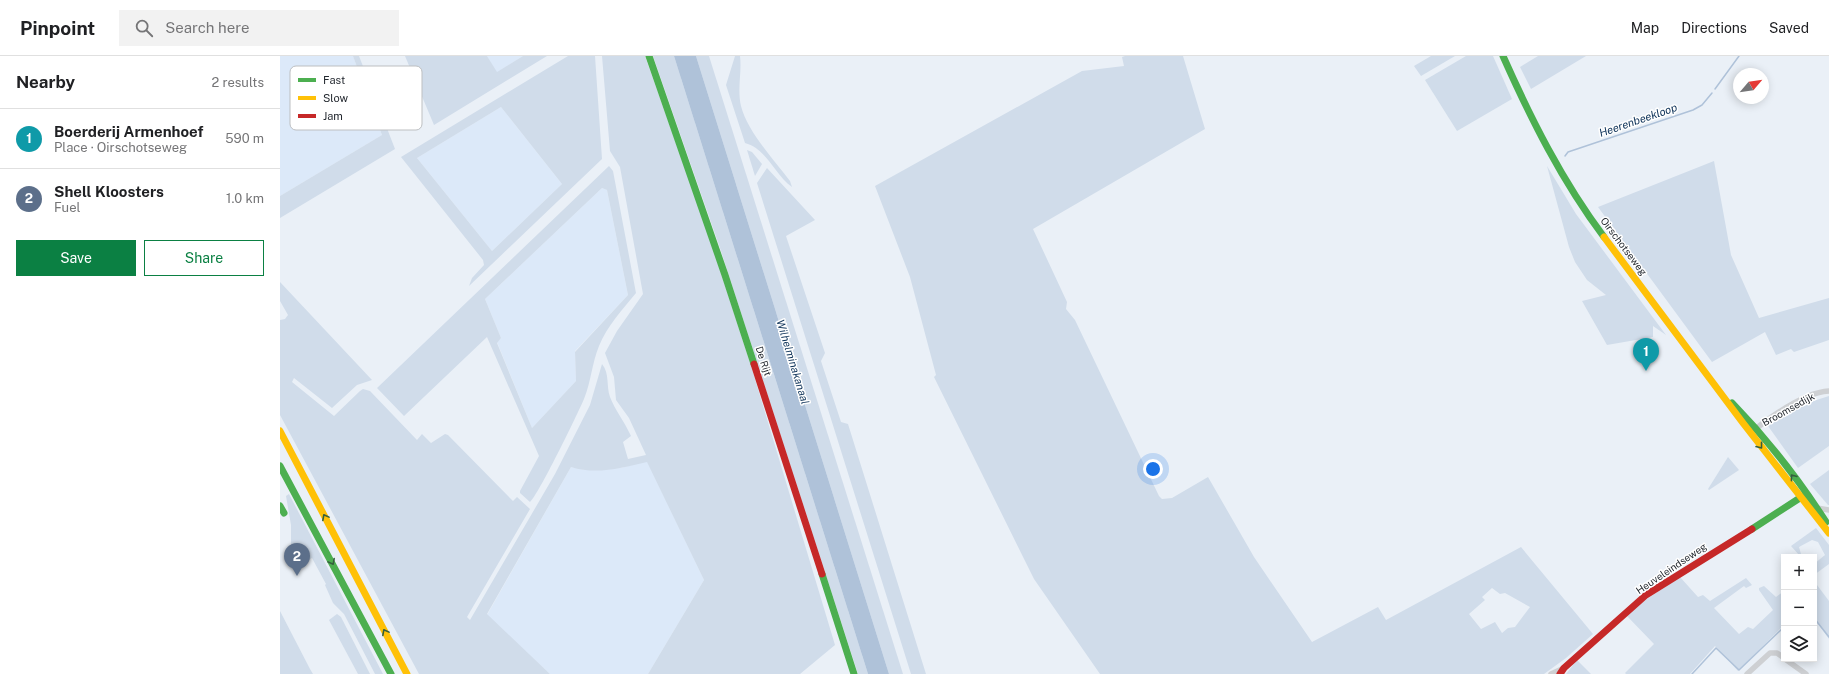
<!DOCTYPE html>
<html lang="en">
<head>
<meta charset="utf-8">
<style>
	:root { --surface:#fff; --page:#f2f2f2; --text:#202124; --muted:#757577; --line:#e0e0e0; --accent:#0b8043 }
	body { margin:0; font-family:"Public Sans",sans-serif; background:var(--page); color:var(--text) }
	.controls { position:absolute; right:12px; bottom:12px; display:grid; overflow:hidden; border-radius:0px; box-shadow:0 2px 10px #0003 }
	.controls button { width:36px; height:36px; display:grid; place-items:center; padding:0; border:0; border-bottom:1px solid var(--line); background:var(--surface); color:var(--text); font:20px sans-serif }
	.compass { position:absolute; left:1453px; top:12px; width:36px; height:36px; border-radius:50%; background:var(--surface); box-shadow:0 2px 10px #0003; rotate:61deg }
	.you { position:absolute; left:873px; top:413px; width:14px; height:14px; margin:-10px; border:3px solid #fff; border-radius:50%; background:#1a73e8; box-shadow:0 0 0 6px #1a73e833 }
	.badge { display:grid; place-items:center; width:26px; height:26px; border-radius:50%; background:var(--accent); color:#fff; font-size:13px; font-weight:700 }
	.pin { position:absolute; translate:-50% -33px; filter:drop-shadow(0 1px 2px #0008) }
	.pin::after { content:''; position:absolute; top:21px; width:14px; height:12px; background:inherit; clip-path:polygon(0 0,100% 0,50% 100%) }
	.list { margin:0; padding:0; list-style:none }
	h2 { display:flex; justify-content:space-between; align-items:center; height:52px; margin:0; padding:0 16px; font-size:17px }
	h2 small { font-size:13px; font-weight:400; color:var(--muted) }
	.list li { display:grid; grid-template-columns:26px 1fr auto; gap:12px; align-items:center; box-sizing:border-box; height:60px; padding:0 16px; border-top:1px solid var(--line) }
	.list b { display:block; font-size:15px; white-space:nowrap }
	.list p { margin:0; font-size:13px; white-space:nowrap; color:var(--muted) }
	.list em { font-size:13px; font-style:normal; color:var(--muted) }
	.actions { display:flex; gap:8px; padding:12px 16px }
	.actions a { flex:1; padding:9px 0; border:1px solid var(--accent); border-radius:0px; text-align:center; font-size:14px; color:var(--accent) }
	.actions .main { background:var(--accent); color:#fff }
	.icon { flex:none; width:22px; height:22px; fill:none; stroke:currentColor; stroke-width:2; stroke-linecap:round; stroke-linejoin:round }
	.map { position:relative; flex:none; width:1549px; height:618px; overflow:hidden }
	header { display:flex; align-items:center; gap:24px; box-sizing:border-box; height:56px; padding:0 20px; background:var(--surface); border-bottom:1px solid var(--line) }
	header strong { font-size:19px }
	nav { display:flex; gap:22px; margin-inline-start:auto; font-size:14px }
	.search { width:280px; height:36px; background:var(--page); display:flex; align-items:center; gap:10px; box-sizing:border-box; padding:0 14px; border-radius:0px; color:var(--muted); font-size:15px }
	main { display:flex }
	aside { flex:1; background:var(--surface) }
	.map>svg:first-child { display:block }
	.built { fill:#dce9f9 }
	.green { fill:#d0dcea; fill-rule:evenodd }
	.water { fill:#afc2d9 }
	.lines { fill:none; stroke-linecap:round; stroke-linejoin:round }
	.stream { stroke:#afc2d9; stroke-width:1.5 }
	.street { stroke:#ced0d3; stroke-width:5.5 }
	.fast { stroke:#4caf50; stroke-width:7 }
	.slow { stroke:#ffc107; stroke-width:7 }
	.jam { stroke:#c62828; stroke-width:7 }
	.oneway { stroke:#345f3d }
	.labels { text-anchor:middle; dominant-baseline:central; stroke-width:3; stroke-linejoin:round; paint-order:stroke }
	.street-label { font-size:10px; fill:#242930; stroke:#fff }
	.water-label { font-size:11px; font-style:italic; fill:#0a2f56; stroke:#fff }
	.key { fill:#fff; stroke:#bdbfc1; stroke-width:1 }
	.key-label { font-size:11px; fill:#242930 }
</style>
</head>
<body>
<header>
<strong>Pinpoint</strong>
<div class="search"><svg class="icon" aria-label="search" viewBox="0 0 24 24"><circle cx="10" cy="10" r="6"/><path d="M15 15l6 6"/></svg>Search here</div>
<nav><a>Map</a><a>Directions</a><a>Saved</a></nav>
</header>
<main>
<aside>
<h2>Nearby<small>2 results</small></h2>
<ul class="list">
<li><span class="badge" style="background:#0f9aa8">1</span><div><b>Boerderij Armenhoef</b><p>Place · Oirschotseweg</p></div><em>590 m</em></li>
<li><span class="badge" style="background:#5c6f8a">2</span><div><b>Shell Kloosters</b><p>Fuel</p></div><em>1.0 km</em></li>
</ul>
<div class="actions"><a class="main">Save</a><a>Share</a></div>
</aside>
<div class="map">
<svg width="1549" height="618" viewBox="0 0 1549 618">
	<rect width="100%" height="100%" fill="#eaf0f7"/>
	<g class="built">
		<polygon points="0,0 73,0 102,79 0,140"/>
		<polygon points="207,0 243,0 216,17"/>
		<polygon points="221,51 282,128 212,195 137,102"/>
		<polygon points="322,132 327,134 348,239 295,295 296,325 252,372 217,286 221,282 205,243"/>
		<polygon points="367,405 424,524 368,618 270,618 207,559 291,411 305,414 341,412"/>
	</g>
	<g class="green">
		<polygon points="73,0 79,0 115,93 0,162 0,140 102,79"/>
		<polygon points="125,0 207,0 217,16 243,0 267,0 154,69"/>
		<path d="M288 0H315L322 103 189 230 192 222 204 209 203 204 121 101ZM221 51 282 128 212 195 137 102Z"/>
		<path d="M322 0H365L429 180 472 313 555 589 520 618H368L424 524 367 406C342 412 316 419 291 411L207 558 270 618H139L0 359V264L5 263 8 259 0 245V226L92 324 77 329 52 352 14 322 12 326 54 360 80 335 83 333 90 335 137 384 142 378 151 387 165 378 168 379 233 445 237 441 250 453 187 561 190 564 275 418 310 349 322 308C330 318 326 330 330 341 335 354 344 365 350 378L351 380 343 386 348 403 366 399 349 362 336 344 334 321 325 297 337 275 363 238 340 111 330 95Z"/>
		<polygon points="373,0 394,0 588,618 578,618 440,192"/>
		<polygon points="416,0 429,0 623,618 609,618"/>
		<path d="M455 0H460C462 17 457 33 461 50 467 75 494 104 510 125L512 131C494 118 487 93 465 87L446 29Z"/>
		<path d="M845 0H903L925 73 753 173 787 246 786 253 795 264 879 440 882 443 892 442 928 421 974 501 1032 586 1098 551 1106 564 1241 491 1313 578 1286 602 1264 618H820L754 523 654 321 656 319 630 221 595 130 802 15 844 10 842 1ZM1212 532 1220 538 1225 537 1250 551 1235 571 1228 572 1222 577 1215 566 1201 573 1189 558 1205 544 1202 541Z"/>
		<polygon points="1151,0 1175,0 1141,20 1134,10"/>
		<polygon points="1186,0 1213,0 1232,43 1177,75 1145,24"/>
		<polygon points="1258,0 1306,0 1251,33 1240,11"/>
		<polygon points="467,94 472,96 482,108 475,120"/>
		<polygon points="1434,105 1451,199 1479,262 1549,242 1549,284 1514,296 1511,293 1496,299 1485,276 1432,306 1318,151"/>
		<path d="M329 110 333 115 356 237C343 253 327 270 319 290 312 307 311 326 304 343 298 357 258 440 250 446L240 437V435L259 400 207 281 124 360 97 332ZM322 132 327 134 348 239 295 296 296 325 252 372 217 287 221 282 205 243Z"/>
		<polygon points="1267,110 1296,158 1386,279 1373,270 1373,281 1327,289 1302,245 1326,239 1307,224 1295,206 1289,191"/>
		<polygon points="487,112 535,164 506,180 545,297 541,305 561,366 568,368 646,618 631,618 477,127"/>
		<polygon points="1549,340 1549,390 1518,412 1488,370 1527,347"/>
		<polygon points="1448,401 1459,414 1429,434 1428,433"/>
		<polygon points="1549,414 1549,449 1548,449 1530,428"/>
		<polygon points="9,438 103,618 95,618 64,558 53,547 45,529 46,528 32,502 30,503 28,499 29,494 19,492 14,496 11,493 11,469 6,440"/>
		<polygon points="1536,472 1549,489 1549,508 1534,519 1534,508 1545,499 1538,486 1532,484 1519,491 1521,498 1520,500 1511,490"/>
		<polygon points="1400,521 1418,541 1423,539 1430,545 1466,522 1472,529 1466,532 1464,530 1434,552 1459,578 1468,571 1473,573 1493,554 1479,534 1479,532 1484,530 1496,541 1504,535 1504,569 1458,615 1435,590 1410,618 1346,618 1345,617 1374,588 1346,559 1367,543"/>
		<polygon points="1534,525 1549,545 1549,583 1534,562"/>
		<polygon points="0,555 30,613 33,618 0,618"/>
		<polygon points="57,558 61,561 90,618 78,618 49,564"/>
		<polygon points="1297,604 1311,618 1286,618"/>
	</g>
	<polygon class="water" points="394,0 416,0 609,618 588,618"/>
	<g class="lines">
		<g class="stream">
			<polyline points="1435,33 1459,0"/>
			<polyline points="1285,100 1288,96 1413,54 1422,49 1432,37"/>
			<polyline points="1534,562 1549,581"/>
			<polyline points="1412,618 1436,592 1459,614 1504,571"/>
		</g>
		<g class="street">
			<path d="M1474 374C1492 360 1526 336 1549 335"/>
			<polyline points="1537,452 1549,454"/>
			<polyline points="1505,603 1526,618"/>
			<polyline points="1271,618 1284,612"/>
			<polyline points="1467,618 1490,597 1497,597 1504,602"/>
		</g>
		<g class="fast">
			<polyline points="369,0 445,219 474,308"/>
			<path d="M1223 0C1251 63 1282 125 1324 181"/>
			<path d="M1452 347C1487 383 1519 424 1546 466"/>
			<polyline points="0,410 111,618"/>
			<polyline points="0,450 4,457"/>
			<polyline points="1472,473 1526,438"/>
			<polyline points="542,518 574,618"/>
		</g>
		<g class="slow">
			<polyline points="1324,181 1463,367 1549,477"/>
			<polyline points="0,375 127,618"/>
		</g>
		<g class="jam">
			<polyline points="474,308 542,518"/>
			<polyline points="1280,618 1284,612 1366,539 1472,473"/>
		</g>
	</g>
	<defs><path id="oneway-chevron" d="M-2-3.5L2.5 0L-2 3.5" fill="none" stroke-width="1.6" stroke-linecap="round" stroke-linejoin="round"/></defs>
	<g class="oneway">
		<use href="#oneway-chevron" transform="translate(1480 390) rotate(52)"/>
		<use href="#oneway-chevron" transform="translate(1513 421) rotate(-128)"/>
		<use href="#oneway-chevron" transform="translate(45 461) rotate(-118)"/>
		<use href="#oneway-chevron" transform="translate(52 506) rotate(62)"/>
		<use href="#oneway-chevron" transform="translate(105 576) rotate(-118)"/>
	</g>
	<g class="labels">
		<g class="street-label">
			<text transform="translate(1344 190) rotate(53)">Oirschotseweg</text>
			<text transform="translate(484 305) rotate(72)">De Rijt</text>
			<text transform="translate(1508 353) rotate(-29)">Broomsedijk</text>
			<text transform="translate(1391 512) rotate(-34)">Heuveleindseweg</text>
		</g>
		<g class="water-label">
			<text transform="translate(1358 64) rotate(-19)">Heerenbeekloop</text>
			<text transform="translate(513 306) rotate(73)">Wilhelminakanaal</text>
		</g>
	</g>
	<rect x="10" y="10" width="132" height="64" rx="6" class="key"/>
	<rect x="18" y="22" width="18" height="4" fill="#4caf50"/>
	<rect x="18" y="40" width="18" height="4" fill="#ffc107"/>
	<rect x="18" y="58" width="18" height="4" fill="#c62828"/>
	<g class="key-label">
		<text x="43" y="28">Fast</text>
		<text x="43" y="46">Slow</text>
		<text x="43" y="64">Jam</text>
	</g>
</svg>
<div class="controls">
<button>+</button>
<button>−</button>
<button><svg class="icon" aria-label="layers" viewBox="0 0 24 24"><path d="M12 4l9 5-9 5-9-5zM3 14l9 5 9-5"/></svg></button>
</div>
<svg class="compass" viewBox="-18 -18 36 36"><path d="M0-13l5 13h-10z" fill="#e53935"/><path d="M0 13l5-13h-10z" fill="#757577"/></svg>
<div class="you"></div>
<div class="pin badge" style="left:1366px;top:315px;background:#0f9aa8">1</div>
<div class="pin badge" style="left:17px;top:520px;background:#5c6f8a">2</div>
</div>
</main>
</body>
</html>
